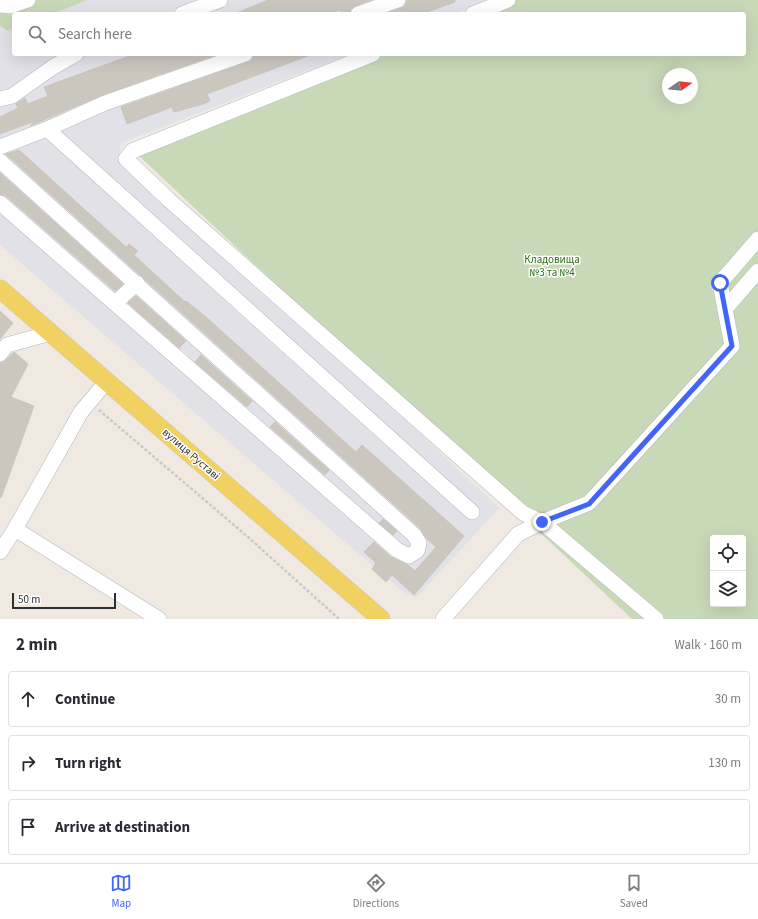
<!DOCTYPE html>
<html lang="en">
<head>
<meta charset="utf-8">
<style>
	:root { --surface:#fff; --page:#f7f7f7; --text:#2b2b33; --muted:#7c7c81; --line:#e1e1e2; --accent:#4264fb }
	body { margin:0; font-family:"Source Sans 3",sans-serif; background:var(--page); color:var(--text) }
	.controls { position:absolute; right:12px; bottom:12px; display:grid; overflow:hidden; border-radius:4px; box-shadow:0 4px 16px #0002 }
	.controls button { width:36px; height:36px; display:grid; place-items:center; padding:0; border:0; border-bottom:1px solid var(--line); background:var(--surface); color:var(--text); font:20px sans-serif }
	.compass { position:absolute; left:662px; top:68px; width:36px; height:36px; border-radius:50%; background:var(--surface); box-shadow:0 4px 16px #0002; rotate:76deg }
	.scale { position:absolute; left:12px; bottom:10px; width:104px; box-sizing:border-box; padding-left:4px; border:2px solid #2e2e2e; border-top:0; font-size:11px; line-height:14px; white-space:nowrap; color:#2e2e2e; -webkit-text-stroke:3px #fff; paint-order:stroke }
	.stop { position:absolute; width:12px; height:12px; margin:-9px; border:3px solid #4264fb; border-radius:50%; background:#fff }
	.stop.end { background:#4264fb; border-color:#fff; box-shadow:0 1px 4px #0008 }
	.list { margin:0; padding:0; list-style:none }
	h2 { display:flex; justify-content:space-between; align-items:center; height:52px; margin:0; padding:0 16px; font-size:17px }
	h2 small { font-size:13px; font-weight:400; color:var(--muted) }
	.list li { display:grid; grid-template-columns:26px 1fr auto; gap:12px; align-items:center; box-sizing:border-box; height:56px; margin:0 8px 8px; padding:0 8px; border:1px solid var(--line); border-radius:4px }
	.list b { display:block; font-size:15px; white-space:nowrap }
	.list em { font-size:13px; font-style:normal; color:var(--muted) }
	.icon { flex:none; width:22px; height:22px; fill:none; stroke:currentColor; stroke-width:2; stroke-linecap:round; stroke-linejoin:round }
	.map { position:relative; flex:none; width:758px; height:619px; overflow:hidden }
	.search { position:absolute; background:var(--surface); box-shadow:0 4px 16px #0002; left:12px; right:12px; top:12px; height:44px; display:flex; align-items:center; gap:10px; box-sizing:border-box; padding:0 14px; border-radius:4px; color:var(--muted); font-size:15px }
	.sheet { height:244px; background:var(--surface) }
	nav { display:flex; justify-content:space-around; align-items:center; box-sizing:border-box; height:56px; border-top:1px solid var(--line); background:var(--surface); font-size:11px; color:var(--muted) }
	nav a { display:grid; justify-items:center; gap:2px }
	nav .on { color:var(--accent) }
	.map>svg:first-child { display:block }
	.industrial { fill:#e3e1e8 }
	.cemetery { fill:#c8d9b8; fill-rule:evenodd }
	.building { fill:#cbc7bf; stroke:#cbc5ba }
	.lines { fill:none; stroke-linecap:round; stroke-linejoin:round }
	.minor-casing { stroke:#b4b7c1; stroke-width:16 }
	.major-casing { stroke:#c9c9c9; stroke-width:19 }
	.path { stroke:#c9c9c9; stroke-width:2.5; stroke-dasharray:3 2; stroke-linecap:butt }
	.minor { stroke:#fff; stroke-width:15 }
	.major { stroke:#f2d163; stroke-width:18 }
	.route { stroke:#4264fb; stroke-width:5 }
	.labels { text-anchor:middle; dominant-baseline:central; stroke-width:3; stroke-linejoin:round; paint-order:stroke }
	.park-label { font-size:11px; fill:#2c6e1b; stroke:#fff }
	.street-label { font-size:11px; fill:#2e2e2e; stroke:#fff }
</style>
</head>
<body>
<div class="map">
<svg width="758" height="619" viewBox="0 0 758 619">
	<rect width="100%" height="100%" fill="#efe9e1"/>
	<g class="industrial">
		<polygon points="88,0 489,0 453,14 52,14"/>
		<polygon points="0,26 8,31 14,28 14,54 350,54 121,143 119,150 499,508 416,598 402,591 0,245"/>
	</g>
	<g class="cemetery">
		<polygon points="0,0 88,0 52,14 14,14 14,28 8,31 0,26"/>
		<path d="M511 0H758V619H632L135 152 378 54H744V14H477ZM668 74H692V98H668ZM713 538H743V604H713Z"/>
	</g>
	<g class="building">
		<polygon points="268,0 371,0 355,6 351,8 349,14 341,14 340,10 329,14 234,14"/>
		<polygon points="407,0 455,0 455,2 421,14 385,14 401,8 405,6"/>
		<polygon points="135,54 218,54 102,95 30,126 35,121 0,134 0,117 18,108 16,104 25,98 28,104 48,96 44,87"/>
		<polygon points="254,54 266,54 267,57 275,54 310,55 207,94 210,101 203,104 174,112 172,107 127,124 121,107 248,62 252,60"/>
		<polygon points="19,150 126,247 129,244 138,251 134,255 185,302 186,301 206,317 356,452 362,445 464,536 414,595 392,575 386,582 372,569 376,563 364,552 374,542 391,557 408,565 415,571 436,547 427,539 420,528 6,154"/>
		<polygon points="0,173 123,284 115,291 6,196 0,194"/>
		<polygon points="136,296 186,341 179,348 128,303"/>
		<polygon points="0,311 13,323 0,339"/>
		<polygon points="14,352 28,364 11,397 34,406 1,498 0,497 0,363 4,362"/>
		<polygon points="201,355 252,401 247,407 195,362"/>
		<polygon points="275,422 329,470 325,475 270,427"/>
		<polygon points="383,519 397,531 393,535 379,523"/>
	</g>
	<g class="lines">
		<defs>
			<g id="minor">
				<polyline points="0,5 10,6 28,0"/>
				<polyline points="182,14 220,0"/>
				<polyline points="358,14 398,0"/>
				<polyline points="473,14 508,0"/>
				<polyline points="373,54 132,151 126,159 169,200 523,513 542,522 589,503 732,346 725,309 758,271"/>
				<polyline points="0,99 12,96 53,67 76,54"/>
				<polyline points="47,129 472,512"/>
				<polyline points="0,147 47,129 105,103 245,54"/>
				<polyline points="0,161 414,535 419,543 417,551 409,556 397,550 0,203"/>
				<polyline points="115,303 137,283"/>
				<polyline points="725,309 720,283 758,239"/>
				<polyline points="0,354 7,345 51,333"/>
				<polyline points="107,381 81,412 15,529 159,619"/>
				<polyline points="0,552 15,529"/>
				<polyline points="443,619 518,534 542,522 656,619"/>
			</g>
			<polyline id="major" points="0,289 381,619"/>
		</defs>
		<use href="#minor" class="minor-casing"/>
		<use href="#major" class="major-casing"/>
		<polyline class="path" points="99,410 248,537 339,619"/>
		<use href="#minor" class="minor"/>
		<use href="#major" class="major"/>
	</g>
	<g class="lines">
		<polyline class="route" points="542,522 589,504 732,346 720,283"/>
	</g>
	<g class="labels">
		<g class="park-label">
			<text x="552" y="259">Кладовища<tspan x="552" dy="13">№3 та №4</tspan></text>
		</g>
		<g class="street-label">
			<text transform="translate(191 454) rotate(41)">вулиця Руставі</text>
		</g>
	</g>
</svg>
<div class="controls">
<button><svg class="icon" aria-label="locate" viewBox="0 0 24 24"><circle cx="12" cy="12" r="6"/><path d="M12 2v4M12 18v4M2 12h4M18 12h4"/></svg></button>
<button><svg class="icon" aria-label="layers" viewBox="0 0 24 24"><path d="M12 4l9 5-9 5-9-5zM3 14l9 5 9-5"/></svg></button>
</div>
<svg class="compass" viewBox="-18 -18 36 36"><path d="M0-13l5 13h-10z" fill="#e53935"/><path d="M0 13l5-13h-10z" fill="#7c7c81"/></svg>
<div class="scale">50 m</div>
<div class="stop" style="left:720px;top:283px"></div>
<div class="stop end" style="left:542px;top:522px"></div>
<div class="search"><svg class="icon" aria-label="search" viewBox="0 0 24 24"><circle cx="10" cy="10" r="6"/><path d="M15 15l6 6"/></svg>Search here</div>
</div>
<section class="sheet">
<h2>2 min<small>Walk · 160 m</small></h2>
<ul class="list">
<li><svg class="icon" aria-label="ahead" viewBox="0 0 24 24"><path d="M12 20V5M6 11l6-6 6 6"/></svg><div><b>Continue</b></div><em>30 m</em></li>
<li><svg class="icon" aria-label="right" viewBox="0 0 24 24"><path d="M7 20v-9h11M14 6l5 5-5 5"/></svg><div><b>Turn right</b></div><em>130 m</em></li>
<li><svg class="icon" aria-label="arrive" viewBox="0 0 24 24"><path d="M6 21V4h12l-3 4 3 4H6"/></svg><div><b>Arrive at destination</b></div></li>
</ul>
</section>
<nav>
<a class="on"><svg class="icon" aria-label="map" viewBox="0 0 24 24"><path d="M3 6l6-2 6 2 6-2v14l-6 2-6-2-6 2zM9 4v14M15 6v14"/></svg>Map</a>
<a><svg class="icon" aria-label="directions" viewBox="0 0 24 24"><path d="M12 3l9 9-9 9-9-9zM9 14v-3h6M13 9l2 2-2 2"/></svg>Directions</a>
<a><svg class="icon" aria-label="saved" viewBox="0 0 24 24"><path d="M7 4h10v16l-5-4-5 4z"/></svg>Saved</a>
</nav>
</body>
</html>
